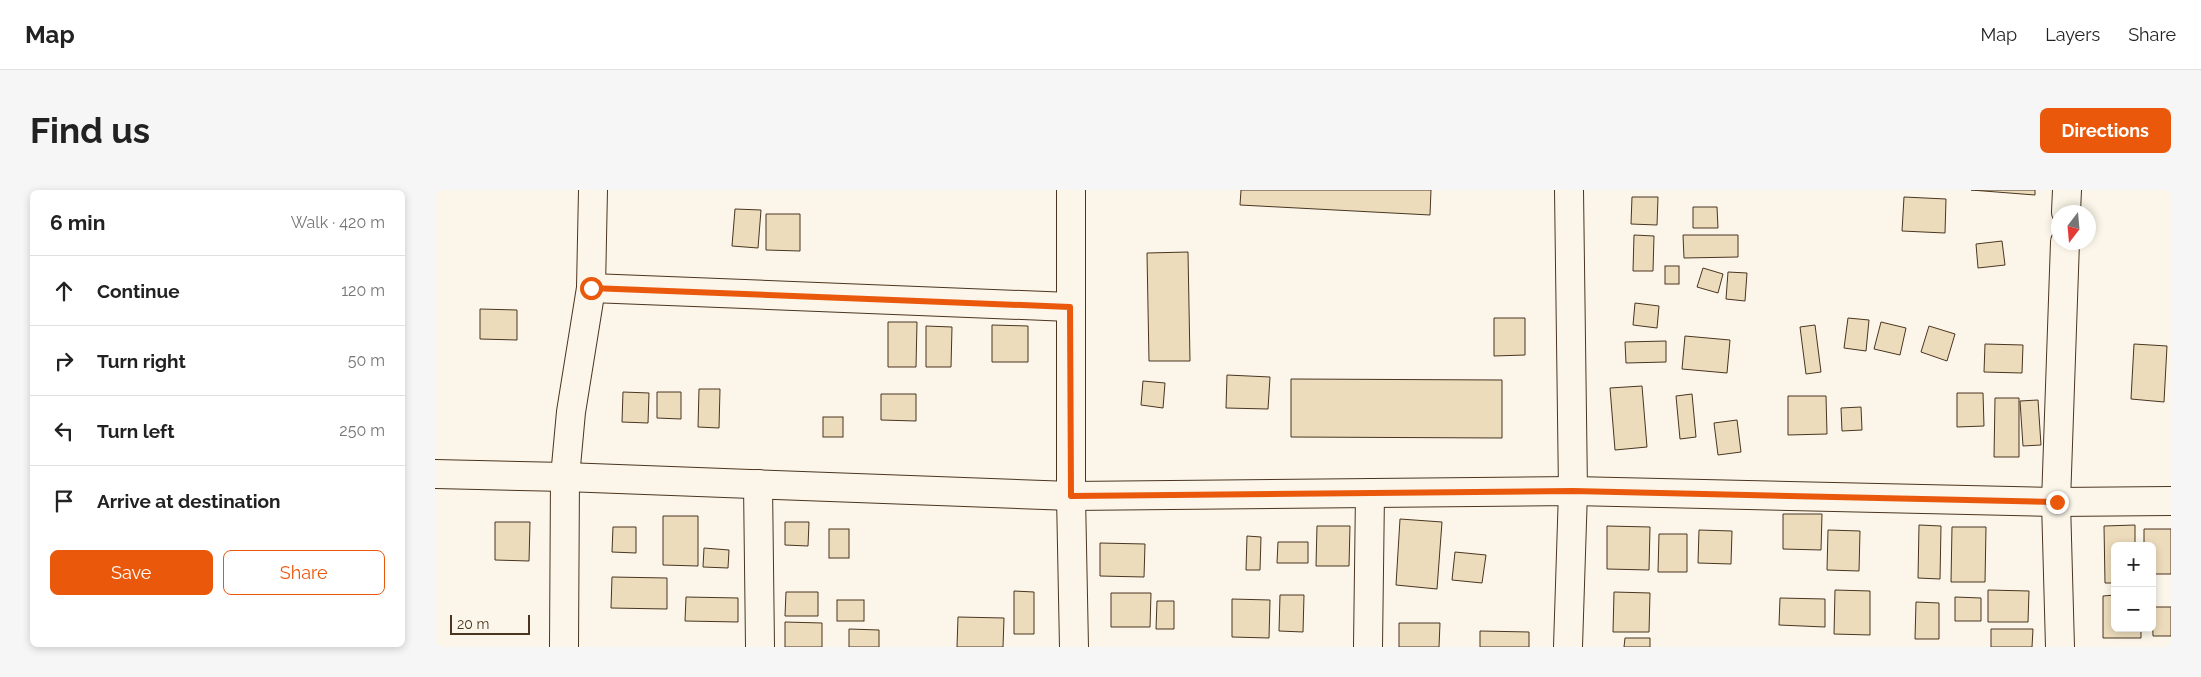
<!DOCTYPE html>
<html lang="en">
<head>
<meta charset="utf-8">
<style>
	:root { --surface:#fff; --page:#f6f6f6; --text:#222; --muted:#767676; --line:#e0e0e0; --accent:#ea580c }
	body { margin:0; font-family:Raleway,sans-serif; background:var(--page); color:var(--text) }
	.controls { position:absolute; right:15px; bottom:15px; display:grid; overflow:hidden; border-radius:8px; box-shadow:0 2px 8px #0003 }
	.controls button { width:45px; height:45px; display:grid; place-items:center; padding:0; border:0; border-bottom:1px solid var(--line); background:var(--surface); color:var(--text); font:25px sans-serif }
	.compass { position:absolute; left:1616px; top:15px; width:45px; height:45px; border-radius:50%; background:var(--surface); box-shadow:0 2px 8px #0003; rotate:196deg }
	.scale { position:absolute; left:15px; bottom:12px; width:80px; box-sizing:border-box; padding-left:5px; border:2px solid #4a3520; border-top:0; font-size:14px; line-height:18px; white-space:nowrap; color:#4a3520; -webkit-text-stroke:4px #fbf6e9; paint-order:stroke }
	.stop { position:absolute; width:15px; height:15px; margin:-11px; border:4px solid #ea580c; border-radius:50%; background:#fff }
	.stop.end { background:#ea580c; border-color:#fff; box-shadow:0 1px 5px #0008 }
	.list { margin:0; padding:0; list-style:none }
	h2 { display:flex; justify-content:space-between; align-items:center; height:65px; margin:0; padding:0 20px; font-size:21px }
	h2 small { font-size:16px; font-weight:400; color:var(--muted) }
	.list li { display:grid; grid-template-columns:32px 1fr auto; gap:15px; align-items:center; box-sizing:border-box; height:70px; padding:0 20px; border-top:1px solid var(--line) }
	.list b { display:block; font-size:19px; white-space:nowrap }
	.list em { font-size:16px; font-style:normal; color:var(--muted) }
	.actions { display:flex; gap:10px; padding:15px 20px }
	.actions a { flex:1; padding:11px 0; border:1px solid var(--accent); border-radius:8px; text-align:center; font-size:18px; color:var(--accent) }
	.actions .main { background:var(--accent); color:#fff }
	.icon { flex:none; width:28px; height:28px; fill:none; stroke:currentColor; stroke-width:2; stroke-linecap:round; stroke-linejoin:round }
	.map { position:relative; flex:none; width:1736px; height:457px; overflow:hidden; border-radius:8px }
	header { display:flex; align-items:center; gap:30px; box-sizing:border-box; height:70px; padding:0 25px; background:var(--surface); border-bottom:1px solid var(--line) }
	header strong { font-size:24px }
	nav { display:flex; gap:28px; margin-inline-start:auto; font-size:18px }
	.intro { display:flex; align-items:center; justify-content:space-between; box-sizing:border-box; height:120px; padding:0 30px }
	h1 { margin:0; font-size:35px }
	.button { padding:12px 22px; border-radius:8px; background:var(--accent); color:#fff; font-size:18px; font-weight:700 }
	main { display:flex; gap:30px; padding:0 30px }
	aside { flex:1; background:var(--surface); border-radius:8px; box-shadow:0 2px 8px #0003 }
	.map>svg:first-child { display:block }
	.building { fill:#ecdcbc; stroke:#4a3520 }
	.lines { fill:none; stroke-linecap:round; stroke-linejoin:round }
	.minor-casing { stroke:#4a3520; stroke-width:30 }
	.minor { stroke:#fbf6e9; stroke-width:28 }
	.route { stroke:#ea580c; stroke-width:6 }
</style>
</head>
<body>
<header>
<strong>Map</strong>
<nav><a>Map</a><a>Layers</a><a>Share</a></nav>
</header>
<div class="intro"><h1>Find us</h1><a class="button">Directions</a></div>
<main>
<aside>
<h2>6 min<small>Walk · 420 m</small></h2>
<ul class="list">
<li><svg class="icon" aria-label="ahead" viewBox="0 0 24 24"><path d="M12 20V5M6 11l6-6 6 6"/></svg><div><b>Continue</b></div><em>120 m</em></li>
<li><svg class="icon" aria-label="right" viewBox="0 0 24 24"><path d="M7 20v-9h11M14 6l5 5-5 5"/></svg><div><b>Turn right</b></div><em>50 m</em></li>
<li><svg class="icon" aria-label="left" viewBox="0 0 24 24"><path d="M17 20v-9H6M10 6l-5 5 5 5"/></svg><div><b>Turn left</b></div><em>250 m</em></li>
<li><svg class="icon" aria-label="arrive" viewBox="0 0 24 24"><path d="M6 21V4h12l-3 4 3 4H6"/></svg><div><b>Arrive at destination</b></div></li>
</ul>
<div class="actions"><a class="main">Save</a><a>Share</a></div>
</aside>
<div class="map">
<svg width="1736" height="457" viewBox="0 0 1736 457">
	<rect width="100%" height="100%" fill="#fbf6e9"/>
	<g class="building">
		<polygon points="806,0 996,0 995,25 805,15"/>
		<polygon points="1536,0 1600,0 1600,5"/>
		<polygon points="1197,7 1223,7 1222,35 1196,34"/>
		<polygon points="1469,7 1511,9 1510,43 1467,41"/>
		<polygon points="1258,17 1282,17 1283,38 1258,38"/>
		<polygon points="300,19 326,20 323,58 297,56"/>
		<polygon points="331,24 365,24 365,61 331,60"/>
		<polygon points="1199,45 1219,46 1218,81 1198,81"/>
		<polygon points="1248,45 1303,45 1303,67 1249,68"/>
		<polygon points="1567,51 1570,75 1543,78 1541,54"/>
		<polygon points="753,62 755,171 714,171 712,63"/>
		<rect x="1230" y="76" width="14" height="18"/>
		<polygon points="1268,78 1288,84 1283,103 1262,97"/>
		<polygon points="1293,82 1312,83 1310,111 1291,109"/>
		<polygon points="1200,113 1224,116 1222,138 1198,135"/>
		<polygon points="45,119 82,120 82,150 45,149"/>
		<polygon points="1059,128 1090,128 1090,165 1059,166"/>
		<polygon points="1413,128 1434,130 1431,161 1409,158"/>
		<polygon points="453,132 482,132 481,177 453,177"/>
		<polygon points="1446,132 1471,138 1465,165 1439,159"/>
		<polygon points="557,135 593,136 593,172 557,172"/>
		<polygon points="1380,135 1386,182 1371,184 1365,137"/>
		<polygon points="491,136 517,137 516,177 491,177"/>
		<polygon points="1494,136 1520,144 1512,171 1486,162"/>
		<polygon points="1250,146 1295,150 1292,183 1247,179"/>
		<polygon points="1231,151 1231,172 1191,173 1190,152"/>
		<polygon points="1550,154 1588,155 1587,183 1549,182"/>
		<polygon points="1699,154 1732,156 1729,212 1696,209"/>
		<polygon points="792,185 835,187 833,219 791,218"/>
		<polygon points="856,189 1067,190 1067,248 856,247"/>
		<polygon points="708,191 730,193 728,218 706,215"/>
		<polygon points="1207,196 1212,257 1180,260 1175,198"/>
		<polygon points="264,199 285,199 284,238 263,237"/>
		<polygon points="188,202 214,203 213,233 187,232"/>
		<polygon points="222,202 246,202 246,229 222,228"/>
		<polygon points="1522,203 1548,203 1549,236 1522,237"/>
		<polygon points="446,204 481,204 481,231 446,230"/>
		<polygon points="1257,204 1261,247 1245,249 1241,206"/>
		<polygon points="1353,206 1391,206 1392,244 1353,245"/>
		<polygon points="1560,208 1584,208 1584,267 1559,267"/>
		<polygon points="1603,210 1606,255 1588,256 1585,211"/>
		<polygon points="1426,217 1427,240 1407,241 1406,218"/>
		<rect x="388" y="227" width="20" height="20"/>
		<polygon points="1302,230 1306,262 1283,265 1279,233"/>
		<polygon points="1348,324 1387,324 1386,360 1348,359"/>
		<polygon points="228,326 263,326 263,376 228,375"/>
		<polygon points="965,329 1007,332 1002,399 961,395"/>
		<polygon points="60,332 95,332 94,371 60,370"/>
		<polygon points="350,332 374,332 373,356 350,355"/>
		<polygon points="1484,335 1506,336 1505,389 1483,388"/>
		<polygon points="1700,335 1700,356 1680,356 1680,393 1670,393 1669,336"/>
		<polygon points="882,336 915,336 914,376 881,376"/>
		<polygon points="1172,336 1215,337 1214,380 1172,379"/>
		<polygon points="178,337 201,337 201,363 177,362"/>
		<polygon points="1517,337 1551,337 1550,392 1516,392"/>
		<rect x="394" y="339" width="20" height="29"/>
		<polygon points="1709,339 1736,339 1736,384 1717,384 1717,356 1709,356"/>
		<polygon points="1264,340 1297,341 1296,374 1263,373"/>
		<polygon points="1393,340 1425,341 1424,381 1392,380"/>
		<polygon points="1224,344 1252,344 1252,382 1223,382"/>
		<polygon points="812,346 826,347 825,380 811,380"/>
		<polygon points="843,352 873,352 873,373 842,373"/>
		<polygon points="665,353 710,354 709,387 665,386"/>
		<polygon points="269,358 294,360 293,378 268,377"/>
		<polygon points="1020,362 1051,365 1047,393 1017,390"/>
		<polygon points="177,387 232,388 232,419 176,418"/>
		<polygon points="1400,400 1435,401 1435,445 1399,444"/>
		<polygon points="1553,400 1594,401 1593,432 1553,432"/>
		<polygon points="579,401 599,402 599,444 579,444"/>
		<polygon points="351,402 383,402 383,426 350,426"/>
		<polygon points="1179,402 1215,403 1214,442 1178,442"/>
		<polygon points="676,403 716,403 715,437 676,437"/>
		<polygon points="845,405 869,405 868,442 844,441"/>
		<polygon points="1680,405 1680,438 1706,438 1706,448 1668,448 1668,406"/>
		<polygon points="251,407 303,408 303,432 250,431"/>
		<polygon points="1520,407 1546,408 1546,431 1520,431"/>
		<polygon points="1345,408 1390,409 1390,437 1344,435"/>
		<polygon points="797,409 835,410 834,448 797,447"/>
		<rect x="402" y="410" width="27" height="21"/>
		<polygon points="722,411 739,411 739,439 721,439"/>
		<polygon points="1481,412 1504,413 1504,449 1480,449"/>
		<polygon points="1717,417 1736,417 1736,446 1718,446"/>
		<polygon points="523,427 569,428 568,457 522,457"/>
		<polygon points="350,432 387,433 387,457 350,457"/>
		<polygon points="964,433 1005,433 1004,457 964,457"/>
		<polygon points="414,439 444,440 444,457 414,457"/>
		<polygon points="1556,439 1598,439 1597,457 1556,457"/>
		<polygon points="1045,441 1094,442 1094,457 1045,457"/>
		<polygon points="1190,448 1215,448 1215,457 1189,457"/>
	</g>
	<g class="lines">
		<defs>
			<g id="minor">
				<polyline points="636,0 636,306 639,457"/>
				<polyline points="1631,22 1632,0"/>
				<polyline points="156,98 635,117"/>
				<polyline points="0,284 130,287 636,306 1138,301 1621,312 1736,311"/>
				<polyline points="323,294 325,457"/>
				<polyline points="129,457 130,287 136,222 156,98 158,0"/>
				<polyline points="933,457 935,303"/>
				<polyline points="1133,457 1138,301 1134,0"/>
				<polyline points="1625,457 1621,312 1630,52"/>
			</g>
		</defs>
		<use href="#minor" class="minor-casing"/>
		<use href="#minor" class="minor"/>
	</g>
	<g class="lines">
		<polyline class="route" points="156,98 635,117 636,306 1138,301 1622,312"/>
	</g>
</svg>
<div class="controls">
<button>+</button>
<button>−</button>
</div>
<svg class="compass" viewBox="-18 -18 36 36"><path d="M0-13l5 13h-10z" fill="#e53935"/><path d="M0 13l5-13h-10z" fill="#767676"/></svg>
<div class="scale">20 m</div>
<div class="stop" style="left:156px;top:98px"></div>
<div class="stop end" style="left:1622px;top:312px"></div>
</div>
</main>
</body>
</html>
